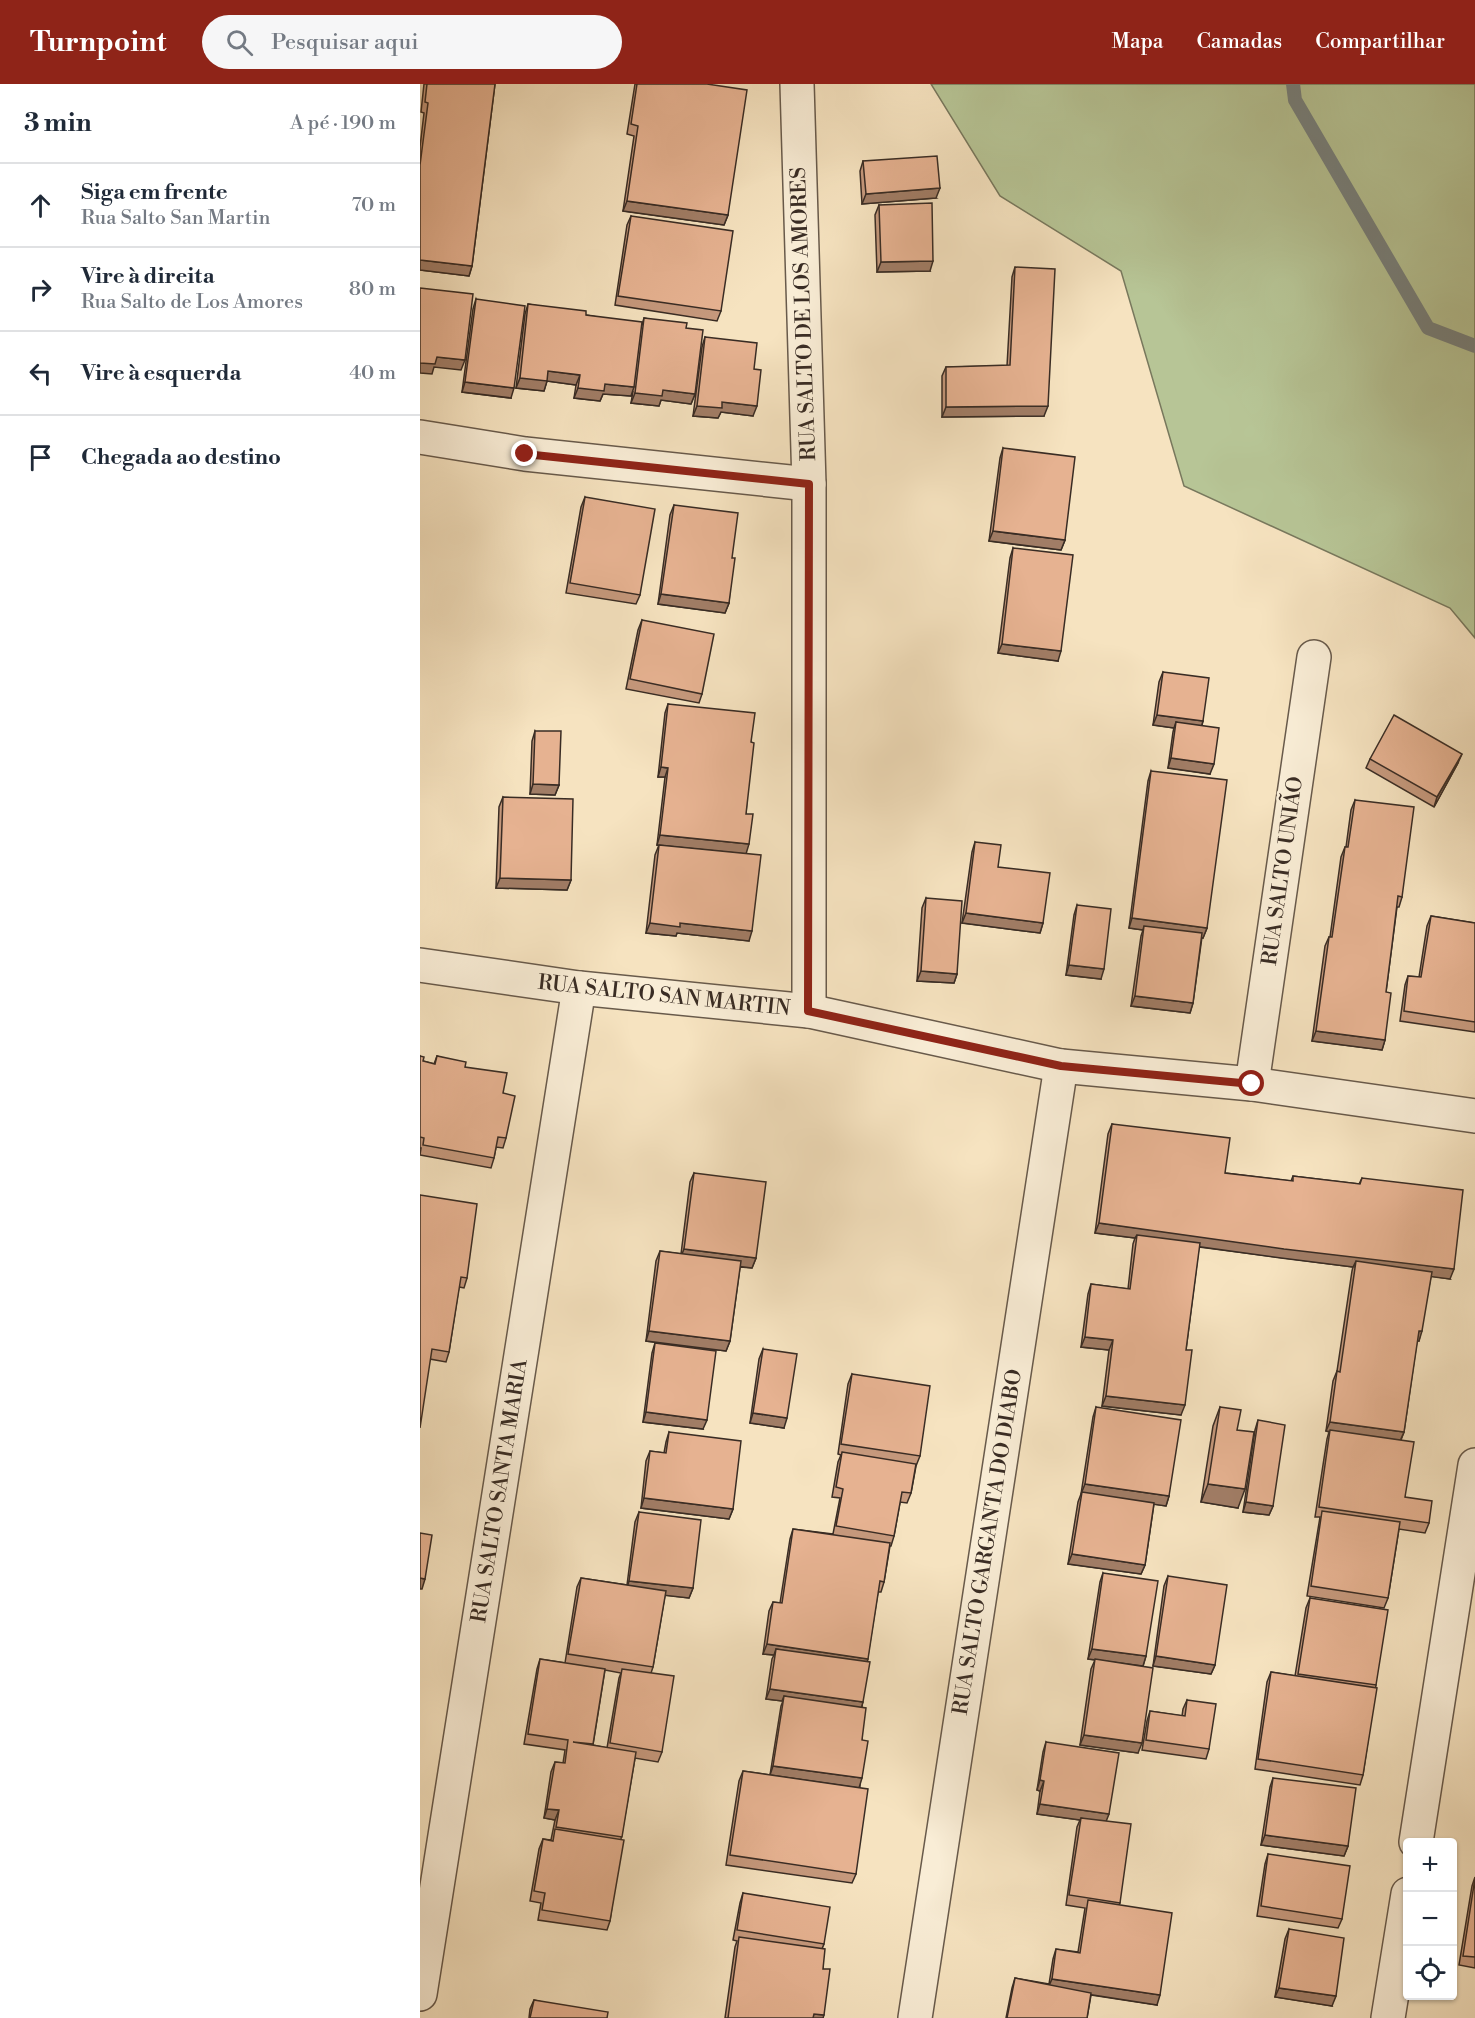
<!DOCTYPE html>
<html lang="pt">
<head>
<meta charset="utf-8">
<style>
	:root { --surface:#fff; --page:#f6f6f7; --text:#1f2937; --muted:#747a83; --line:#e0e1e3; --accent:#8f2418 }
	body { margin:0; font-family:"Libre Bodoni",serif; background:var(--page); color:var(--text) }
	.controls { position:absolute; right:18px; bottom:18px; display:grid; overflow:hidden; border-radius:6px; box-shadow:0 2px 4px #0004 }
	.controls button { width:54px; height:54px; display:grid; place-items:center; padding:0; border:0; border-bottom:2px solid var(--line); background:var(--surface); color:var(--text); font:30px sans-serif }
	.stop { position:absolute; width:18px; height:18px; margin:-14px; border:4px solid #8f2418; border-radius:50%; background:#fff }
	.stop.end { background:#8f2418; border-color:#fff; box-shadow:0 2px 6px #0008 }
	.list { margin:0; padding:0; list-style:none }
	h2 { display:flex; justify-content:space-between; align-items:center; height:78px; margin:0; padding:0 24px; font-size:26px }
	h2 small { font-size:20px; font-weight:400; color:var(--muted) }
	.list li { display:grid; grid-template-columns:39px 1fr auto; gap:18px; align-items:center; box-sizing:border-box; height:84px; padding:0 24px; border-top:2px solid var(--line) }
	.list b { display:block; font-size:22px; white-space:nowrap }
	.list p { margin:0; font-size:20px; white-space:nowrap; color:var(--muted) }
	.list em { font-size:20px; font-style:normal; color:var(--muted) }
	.icon { flex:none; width:33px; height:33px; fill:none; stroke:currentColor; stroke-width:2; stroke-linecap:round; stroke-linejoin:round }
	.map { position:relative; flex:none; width:1055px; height:1934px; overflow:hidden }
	header { display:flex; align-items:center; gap:36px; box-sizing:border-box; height:84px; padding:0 30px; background:var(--accent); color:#fff }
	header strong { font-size:28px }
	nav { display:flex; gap:33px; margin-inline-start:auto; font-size:21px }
	.search { width:420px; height:54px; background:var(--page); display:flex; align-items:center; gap:15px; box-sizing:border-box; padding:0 21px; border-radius:33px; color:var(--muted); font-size:22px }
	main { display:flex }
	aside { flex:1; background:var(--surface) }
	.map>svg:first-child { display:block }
	.green { fill:#b7c596; stroke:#78785d; stroke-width:1.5 }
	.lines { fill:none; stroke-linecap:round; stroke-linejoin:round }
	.stream { stroke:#77827f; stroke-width:14 }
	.minor-casing { stroke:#685a4b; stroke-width:36 }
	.minor { stroke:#f9edd6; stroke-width:33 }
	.wall { fill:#c6997d; stroke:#392c24; stroke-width:1.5; fill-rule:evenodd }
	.shaded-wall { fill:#a17d66; stroke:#392c24; stroke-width:1.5 }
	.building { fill:#e6b291; stroke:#392c24; stroke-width:1.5 }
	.route { stroke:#8f2418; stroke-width:8 }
	.labels { text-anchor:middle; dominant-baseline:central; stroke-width:5; stroke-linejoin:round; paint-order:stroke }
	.street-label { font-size:21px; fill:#392c24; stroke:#f9edd6 }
</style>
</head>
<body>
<header>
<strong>Turnpoint</strong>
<div class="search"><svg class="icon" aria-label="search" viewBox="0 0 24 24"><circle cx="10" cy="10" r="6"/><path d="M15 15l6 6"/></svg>Pesquisar aqui</div>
<nav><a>Mapa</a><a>Camadas</a><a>Compartilhar</a></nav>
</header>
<main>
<aside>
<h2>3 min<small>A pé · 190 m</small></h2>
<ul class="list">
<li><svg class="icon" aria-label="ahead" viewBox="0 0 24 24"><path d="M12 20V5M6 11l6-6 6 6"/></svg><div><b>Siga em frente</b><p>Rua Salto San Martin</p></div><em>70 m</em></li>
<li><svg class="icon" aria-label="right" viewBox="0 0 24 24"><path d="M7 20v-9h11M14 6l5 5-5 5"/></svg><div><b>Vire à direita</b><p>Rua Salto de Los Amores</p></div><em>80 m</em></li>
<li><svg class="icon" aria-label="left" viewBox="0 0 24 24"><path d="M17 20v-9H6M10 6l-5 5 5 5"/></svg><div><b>Vire à esquerda</b></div><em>40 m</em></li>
<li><svg class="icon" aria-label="arrive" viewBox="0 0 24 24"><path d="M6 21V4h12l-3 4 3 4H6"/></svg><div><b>Chegada ao destino</b></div></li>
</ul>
</aside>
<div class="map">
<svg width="1055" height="1934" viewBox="0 0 1055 1934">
	<rect width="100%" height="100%" fill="#f6e3c0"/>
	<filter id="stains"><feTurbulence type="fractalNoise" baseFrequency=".00333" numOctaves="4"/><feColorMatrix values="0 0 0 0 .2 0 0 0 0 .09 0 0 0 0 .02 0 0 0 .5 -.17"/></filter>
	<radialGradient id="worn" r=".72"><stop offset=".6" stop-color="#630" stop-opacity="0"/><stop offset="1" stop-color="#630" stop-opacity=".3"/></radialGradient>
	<polygon class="green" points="511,0 1055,0 1055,554 1030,524 764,402 701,187 580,112"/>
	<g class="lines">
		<polyline class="stream" points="873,0 875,16 1008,244 1055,262"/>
		<defs>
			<g id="minor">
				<polyline points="377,0 389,400 389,927"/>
				<polyline points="0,353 105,370 389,400"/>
				<polyline points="0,881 159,904 389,927 641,982 832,1000 1055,1032"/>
				<polyline points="832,1000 894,573"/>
				<polyline points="996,1758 1055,1381"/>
				<polyline points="0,1910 159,904"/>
				<polyline points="495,1934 641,982"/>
				<polyline points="968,1934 988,1810"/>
			</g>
		</defs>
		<use href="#minor" class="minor-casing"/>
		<use href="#minor" class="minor"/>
	</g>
	<g class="wall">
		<polygon points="4,0 75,0 52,182 49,192 0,186 0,63 4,29 1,28"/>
		<polygon points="215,0 287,0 308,131 304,141 203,127 214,52 207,50"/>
		<polygon points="443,77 516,114 442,120 440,87"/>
		<polygon points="459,121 510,187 457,188 455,131"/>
		<polygon points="211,132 301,227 297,237 195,221 207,141"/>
		<polygon points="595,183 624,332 522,333 522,292 526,283 587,282 592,193"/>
		<polygon points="56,215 91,314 42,308 53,225"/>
		<polygon points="108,220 166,231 222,241 224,234 266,244 275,310 271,320 241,316 239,322 211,319 213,307 211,312 183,310 180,317 154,314 156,301 127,297 124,307 96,304 105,230"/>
		<polygon points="285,253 334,285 333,332 301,328 298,334 273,332 282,263"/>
		<polygon points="583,364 645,456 641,466 569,457 580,374"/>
		<polygon points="165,413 220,511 216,520 146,509 161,423"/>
		<polygon points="254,421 312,474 309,519 305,529 238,520 250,431"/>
		<polygon points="593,464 638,577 578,569 590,474"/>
		<polygon points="222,536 282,610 279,619 206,605 218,546"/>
		<polygon points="743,588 783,637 782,641 790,690 748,684 753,648 754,644 733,641 739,598"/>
		<polygon points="248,620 331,658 326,730 326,769 329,857 257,849 256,852 226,849 235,771 239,761 253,762 237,761 245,693 238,693 245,629"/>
		<polygon points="115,647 139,701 135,711 110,710 112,657"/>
		<polygon points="950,675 1038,679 1014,723 946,684"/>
		<polygon points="731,687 787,844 783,854 782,853 773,919 770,929 711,922 721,852 723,846 709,844 728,697"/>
		<polygon points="83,713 151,796 147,806 76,804 79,723"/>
		<polygon points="935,716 982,813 979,823 977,823 966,908 965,956 962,966 892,957 905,862 909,853 910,853 921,773 925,763 926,763 931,726"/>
		<polygon points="555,758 578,783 623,839 620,849 542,839 552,768"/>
		<polygon points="506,814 537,890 534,899 497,897 502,824"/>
		<polygon points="657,821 681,895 646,891 654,831"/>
		<polygon points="1011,832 1055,839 1055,948 980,937 985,901 988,892 999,893 1007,842"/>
		<polygon points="0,972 3,977 14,980 17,972 45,983 83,1009 86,1054 83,1064 76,1063 74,1074 71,1084 0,1071 1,1064 0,1064"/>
		<polygon points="692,1040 805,1089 871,1097 873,1092 939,1100 942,1094 1030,1195 1011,1192 999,1257 997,1257 984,1348 981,1356 985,1413 1009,1439 1005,1449 979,1445 968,1514 964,1524 887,1512 900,1433 895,1433 907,1355 909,1348 906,1347 913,1297 917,1287 932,1187 933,1183 779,1163 766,1266 761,1331 682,1322 689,1266 661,1263 668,1210 671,1200 708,1205 713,1160 715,1154 675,1149 688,1050"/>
		<polygon points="274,1089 336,1174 332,1184 320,1183 310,1257 306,1267 226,1257 236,1177 240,1167 261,1170 270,1098"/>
		<polygon points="0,1111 47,1194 44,1204 39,1203 29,1268 26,1278 10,1275"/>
		<polygon points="235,1259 283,1345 223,1338 232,1269"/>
		<polygon points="343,1265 364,1344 330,1339 339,1275"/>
		<polygon points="432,1290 500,1372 496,1382 491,1409 487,1419 480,1418 474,1452 471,1462 470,1462 464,1498 461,1508 458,1508 447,1578 442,1623 442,1656 436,1790 432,1799 306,1781 319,1697 323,1687 350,1691 361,1622 363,1617 346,1615 352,1575 354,1571 343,1570 349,1527 353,1518 360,1519 370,1455 373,1445 413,1450 420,1414 412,1413 418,1378 421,1371 418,1370 428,1300"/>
		<polygon points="676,1323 749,1412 746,1422 734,1420 725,1481 721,1490 648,1480 658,1418 661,1410 673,1333"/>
		<polygon points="800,1323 817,1346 818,1424 781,1418 793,1342"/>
		<polygon points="838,1336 853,1422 849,1431 823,1428 835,1346"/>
		<polygon points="249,1348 313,1425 309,1435 221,1424 226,1377 230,1367 244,1369 246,1358"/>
		<path d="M219 1428 273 1504 269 1514 245 1511 233 1583 231 1589 242 1668 238 1678 215 1674 201 1755 190 1837 187 1846 118 1836 121 1819 110 1817 119 1765 123 1755 131 1756 135 1736 124 1734 131 1688 135 1678 143 1679 145 1666 104 1660 117 1585 120 1575 145 1579 157 1503 161 1494 207 1501 215 1438ZM185 1586 201 1589 199 1594 187 1664 173 1661Z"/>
		<polygon points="683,1489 726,1572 723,1582 718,1669 660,1661 671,1585 675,1576 668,1575 680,1498"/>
		<polygon points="748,1492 795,1581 791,1590 733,1582 744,1502"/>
		<polygon points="890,1514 956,1601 943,1691 940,1701 835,1685 847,1598 851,1588 875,1592 886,1524"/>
		<polygon points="767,1616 789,1665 786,1675 722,1666 727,1637 730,1627 762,1632 763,1625"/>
		<polygon points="626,1658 686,1737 700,1819 699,1821 737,1921 671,1911 667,1934 586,1934 592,1904 595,1894 629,1900 633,1875 636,1865 658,1868 665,1824 646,1821 657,1743 660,1736 617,1730 620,1707 617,1706 623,1668"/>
		<polygon points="853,1694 928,1762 924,1772 841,1761 850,1703"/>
		<polygon points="848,1770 922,1835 918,1844 837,1832 845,1780"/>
		<polygon points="1055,1793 1055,1884 1039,1881 1052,1802"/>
		<polygon points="323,1809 404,1860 402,1865 403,1885 403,1934 305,1934 315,1863 317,1857 313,1856 320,1819"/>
		<polygon points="869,1845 912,1922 855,1913 865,1855"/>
		<polygon points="114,1916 187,1934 109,1934 110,1925"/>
	</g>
	<g class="shaded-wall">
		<polygon points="520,104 516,114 442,120 446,110"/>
		<polygon points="207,117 308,131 304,141 203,127"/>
		<polygon points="0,176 52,182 49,192 0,186"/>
		<polygon points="513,177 510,187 457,188 461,178"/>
		<polygon points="17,273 45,276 41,286 14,283 12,290 0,289 0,279"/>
		<polygon points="128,287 160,291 156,301 127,297 124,307 96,304 100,294"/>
		<polygon points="45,298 94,304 91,314 42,308"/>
		<polygon points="185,300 214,303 211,312 183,310 180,317 154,314 158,304"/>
		<polygon points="243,306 275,310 271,320 241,316 239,322 211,319 215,309"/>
		<polygon points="302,318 337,322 333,332 301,328 298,334 273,332 277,322"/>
		<polygon points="628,322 624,332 522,333 526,323"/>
		<polygon points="573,447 645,456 641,466 569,457"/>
		<polygon points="241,510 309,519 305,529 238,520"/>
		<polygon points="582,560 641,567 638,577 578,569"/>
		<polygon points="737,631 783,637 780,647 756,638 754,644 733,641"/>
		<polygon points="1042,670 1038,679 1014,723 1017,713"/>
		<polygon points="751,674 794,680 790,690 748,684"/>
		<polygon points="241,683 248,684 245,693 238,693"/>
		<polygon points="113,700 139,701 135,711 110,710"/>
		<polygon points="240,751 329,760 326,770 237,761"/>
		<polygon points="80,794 151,796 147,806 76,804"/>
		<polygon points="546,829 623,839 620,849 542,839"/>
		<polygon points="712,834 787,844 783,854 724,846 724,842 723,846 709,844"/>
		<polygon points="230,839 260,839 332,847 329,857 257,849 256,852 226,849"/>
		<polygon points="649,881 684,885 681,895 646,891"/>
		<polygon points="501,887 537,890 534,899 497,897"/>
		<polygon points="715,912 773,919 770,929 711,922"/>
		<polygon points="896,947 965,956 962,966 892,957"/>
		<polygon points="679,1139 1034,1185 1030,1195 935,1183 936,1177 933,1183 861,1174 716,1154 717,1151 715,1154 675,1149"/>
		<polygon points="264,1165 336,1174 332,1184 260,1175"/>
		<polygon points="229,1247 310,1257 306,1267 226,1257"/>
		<polygon points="999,1247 1002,1247 999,1257 995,1257"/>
		<polygon points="665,1253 693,1256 689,1266 661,1263"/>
		<polygon points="686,1312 765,1321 761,1331 682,1322"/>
		<polygon points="226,1328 287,1336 283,1345 223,1338"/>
		<polygon points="333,1329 367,1334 364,1344 330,1339"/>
		<polygon points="910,1338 984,1348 980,1357 906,1347"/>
		<polygon points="665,1400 749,1412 746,1422 661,1410"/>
		<polygon points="788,1400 825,1405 818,1424 781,1418"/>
		<polygon points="224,1414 313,1425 309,1435 221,1424"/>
		<polygon points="826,1418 853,1422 849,1431 823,1428"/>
		<polygon points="652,1470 725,1481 721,1490 648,1480"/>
		<polygon points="0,1494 5,1495 2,1505 0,1505"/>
		<polygon points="209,1497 273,1504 269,1514 206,1507"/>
		<polygon points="347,1560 448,1575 445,1585 356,1565 354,1571 343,1570"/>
		<polygon points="672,1565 726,1572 723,1582 668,1575"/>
		<polygon points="736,1572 795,1581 791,1590 733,1582"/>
		<polygon points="350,1605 443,1618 440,1628 364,1612 362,1617 346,1615"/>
		<polygon points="664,1651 722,1659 718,1669 660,1661"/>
		<polygon points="353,1682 442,1694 439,1704 350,1691"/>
		<polygon points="620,1696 624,1697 620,1707 617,1706"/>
		<polygon points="620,1720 689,1730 685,1740 661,1734 660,1736 617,1730"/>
		<polygon points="127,1725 139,1726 135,1736 124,1734"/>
		<polygon points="845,1751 928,1762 924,1772 841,1761"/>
		<polygon points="632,1895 740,1911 737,1921 628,1904"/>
		<polygon points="859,1904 916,1912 912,1922 855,1913"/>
		<polygon points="394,1930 404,1931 403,1934 392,1934"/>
	</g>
	<g class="building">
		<polygon points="7,0 75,0 52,182 0,176 0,81 8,19 5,18"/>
		<polygon points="217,0 287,0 327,6 308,131 207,117 218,42 211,40"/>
		<polygon points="517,72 520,104 446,110 443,77"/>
		<polygon points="512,119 513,177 461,178 459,121"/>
		<polygon points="211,132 313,147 301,227 198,212"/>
		<polygon points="595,183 635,185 628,322 526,323 526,283 590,281"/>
		<polygon points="0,204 53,210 45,276 17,273 15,280 0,279"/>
		<polygon points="56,215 105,222 94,304 45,298"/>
		<polygon points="108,220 166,227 166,231 222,238 214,303 185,300 184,307 158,304 160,291 128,287 127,297 100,294"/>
		<polygon points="224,234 267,239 266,244 283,246 275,310 243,306 242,312 215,309"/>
		<polygon points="285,253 337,259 334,285 341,286 337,322 302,318 302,324 277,322"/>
		<polygon points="583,364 655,373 645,456 573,447"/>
		<polygon points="165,413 235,425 220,511 150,499"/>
		<polygon points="254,421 318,429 312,474 315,474 309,519 241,510"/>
		<polygon points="593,464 653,471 641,567 582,560"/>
		<polygon points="222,536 294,550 282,610 210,595"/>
		<polygon points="743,588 789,594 783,637 737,631"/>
		<polygon points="248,620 335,629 331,658 334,659 326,730 333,730 329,760 240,751 248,684 241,683"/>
		<polygon points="974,631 1042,670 1017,713 950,675"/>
		<polygon points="756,638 799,644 794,680 751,674"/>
		<polygon points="115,647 141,647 139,701 113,700"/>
		<polygon points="731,687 807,696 787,844 712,834"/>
		<polygon points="83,713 153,715 151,796 80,794"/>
		<polygon points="935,716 994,723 982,813 978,812 972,861 966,908 971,909 965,956 896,947 909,853 912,853 925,763 928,763"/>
		<polygon points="555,758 581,761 578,783 630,789 623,839 546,829"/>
		<polygon points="239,761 341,771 332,847 260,839 260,843 230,839"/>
		<polygon points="506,814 542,817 537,890 501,887"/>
		<polygon points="657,821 691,825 684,885 649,881"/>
		<polygon points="1011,832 1055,839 1055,938 984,927 988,892 1001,893"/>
		<polygon points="724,842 782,849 773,919 715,912"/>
		<polygon points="0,972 4,973 3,977 15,980 17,972 46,978 45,983 87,989 83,1009 95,1012 86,1054 78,1053 74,1074 3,1061 4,1054 0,1053"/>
		<polygon points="692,1040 810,1054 805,1089 873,1097 873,1092 940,1100 942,1094 1043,1106 1034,1185 864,1165 679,1139"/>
		<polygon points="274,1089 346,1098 336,1174 264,1165"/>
		<polygon points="0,1111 57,1120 47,1194 41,1193 29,1268 12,1265 0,1344"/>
		<polygon points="717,1151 780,1159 766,1266 772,1266 765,1321 686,1312 693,1256 665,1253 671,1200 710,1205"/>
		<polygon points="240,1167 321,1177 310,1257 229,1247"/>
		<polygon points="936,1177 1012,1188 1002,1247 999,1247 984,1348 910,1338 917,1287 920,1288"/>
		<polygon points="235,1259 296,1267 287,1336 226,1328"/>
		<polygon points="343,1265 377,1270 367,1334 333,1329"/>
		<polygon points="432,1290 510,1302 500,1372 421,1360"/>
		<polygon points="676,1323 761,1336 749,1412 665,1400"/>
		<polygon points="800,1323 821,1326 817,1346 834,1348 825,1405 788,1400"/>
		<polygon points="838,1336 865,1341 853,1422 826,1418"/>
		<polygon points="910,1346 994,1358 985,1413 1012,1417 1009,1439 899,1423"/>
		<polygon points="249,1348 321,1357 313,1425 224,1414 230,1367 246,1369"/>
		<polygon points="422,1368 496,1380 491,1409 482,1408 474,1452 416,1442 423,1405 416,1403"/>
		<polygon points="662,1408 734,1419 725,1481 652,1470"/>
		<polygon points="902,1427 980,1438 968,1514 891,1502"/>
		<polygon points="219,1428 281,1436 273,1504 209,1497"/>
		<polygon points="373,1445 470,1459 464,1498 460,1497 448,1575 347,1560 353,1518 362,1519"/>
		<polygon points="0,1449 12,1451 5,1495 0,1494"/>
		<polygon points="683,1489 738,1497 726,1572 672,1565"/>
		<polygon points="748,1492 807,1501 795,1581 736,1572"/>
		<polygon points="161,1494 246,1507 233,1583 148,1570"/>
		<polygon points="890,1514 968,1526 956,1601 878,1590"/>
		<polygon points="356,1565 450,1578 443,1618 350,1605"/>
		<polygon points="120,1575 185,1585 173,1660 153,1658 216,1668 202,1753 136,1743 139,1726 127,1725 135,1678 145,1679 148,1656 108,1650"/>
		<polygon points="675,1575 733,1584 722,1659 664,1651"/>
		<polygon points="202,1585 254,1592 242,1668 190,1659"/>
		<polygon points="851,1588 957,1604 943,1691 838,1675"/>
		<polygon points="364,1612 446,1624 442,1656 448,1657 442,1694 353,1682"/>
		<polygon points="767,1616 796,1620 789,1665 726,1656 730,1627 765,1632"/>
		<polygon points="626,1658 699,1669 689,1730 620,1720 624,1697 620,1696"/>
		<polygon points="323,1687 448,1705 436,1790 310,1771"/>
		<polygon points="853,1694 936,1704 928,1762 845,1751"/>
		<polygon points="661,1734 711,1740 700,1819 649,1811"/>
		<polygon points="135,1745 204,1756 190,1837 122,1826 125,1809 114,1807 123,1755 133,1757"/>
		<polygon points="848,1770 930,1782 922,1835 841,1822"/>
		<polygon points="1055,1794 1055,1873 1043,1872"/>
		<polygon points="323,1809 410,1823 404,1860 317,1846"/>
		<polygon points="668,1816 752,1829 740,1911 632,1895 636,1865 660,1869"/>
		<polygon points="869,1845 924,1854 916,1912 859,1904"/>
		<polygon points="319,1853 405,1865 403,1885 410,1885 404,1931 394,1930 393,1934 308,1934"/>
		<polygon points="595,1894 671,1909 667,1934 587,1934"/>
		<polygon points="114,1916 188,1928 187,1934 110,1934"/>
	</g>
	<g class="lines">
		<polyline class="route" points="105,370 389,400 388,927 641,982 832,1000"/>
	</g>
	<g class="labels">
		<g class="street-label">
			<text transform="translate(384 230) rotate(-92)">RUA SALTO DE LOS AMORES</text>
			<text transform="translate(863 787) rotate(-82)">RUA SALTO UNIÃO</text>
			<text transform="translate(244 912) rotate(6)">RUA SALTO SAN MARTIN</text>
			<text transform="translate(80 1407) rotate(-81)">RUA SALTO SANTA MARIA</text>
			<text transform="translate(568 1458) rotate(-81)">RUA SALTO GARGANTA DO DIABO</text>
		</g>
	</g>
	<rect width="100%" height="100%" filter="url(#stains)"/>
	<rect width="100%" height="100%" fill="url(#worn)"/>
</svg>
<div class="controls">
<button>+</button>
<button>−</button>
<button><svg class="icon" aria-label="locate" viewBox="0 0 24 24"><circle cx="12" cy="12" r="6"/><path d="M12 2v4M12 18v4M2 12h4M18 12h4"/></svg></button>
</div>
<div class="stop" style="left:832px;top:1000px"></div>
<div class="stop end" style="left:105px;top:370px"></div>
</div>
</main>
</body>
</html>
